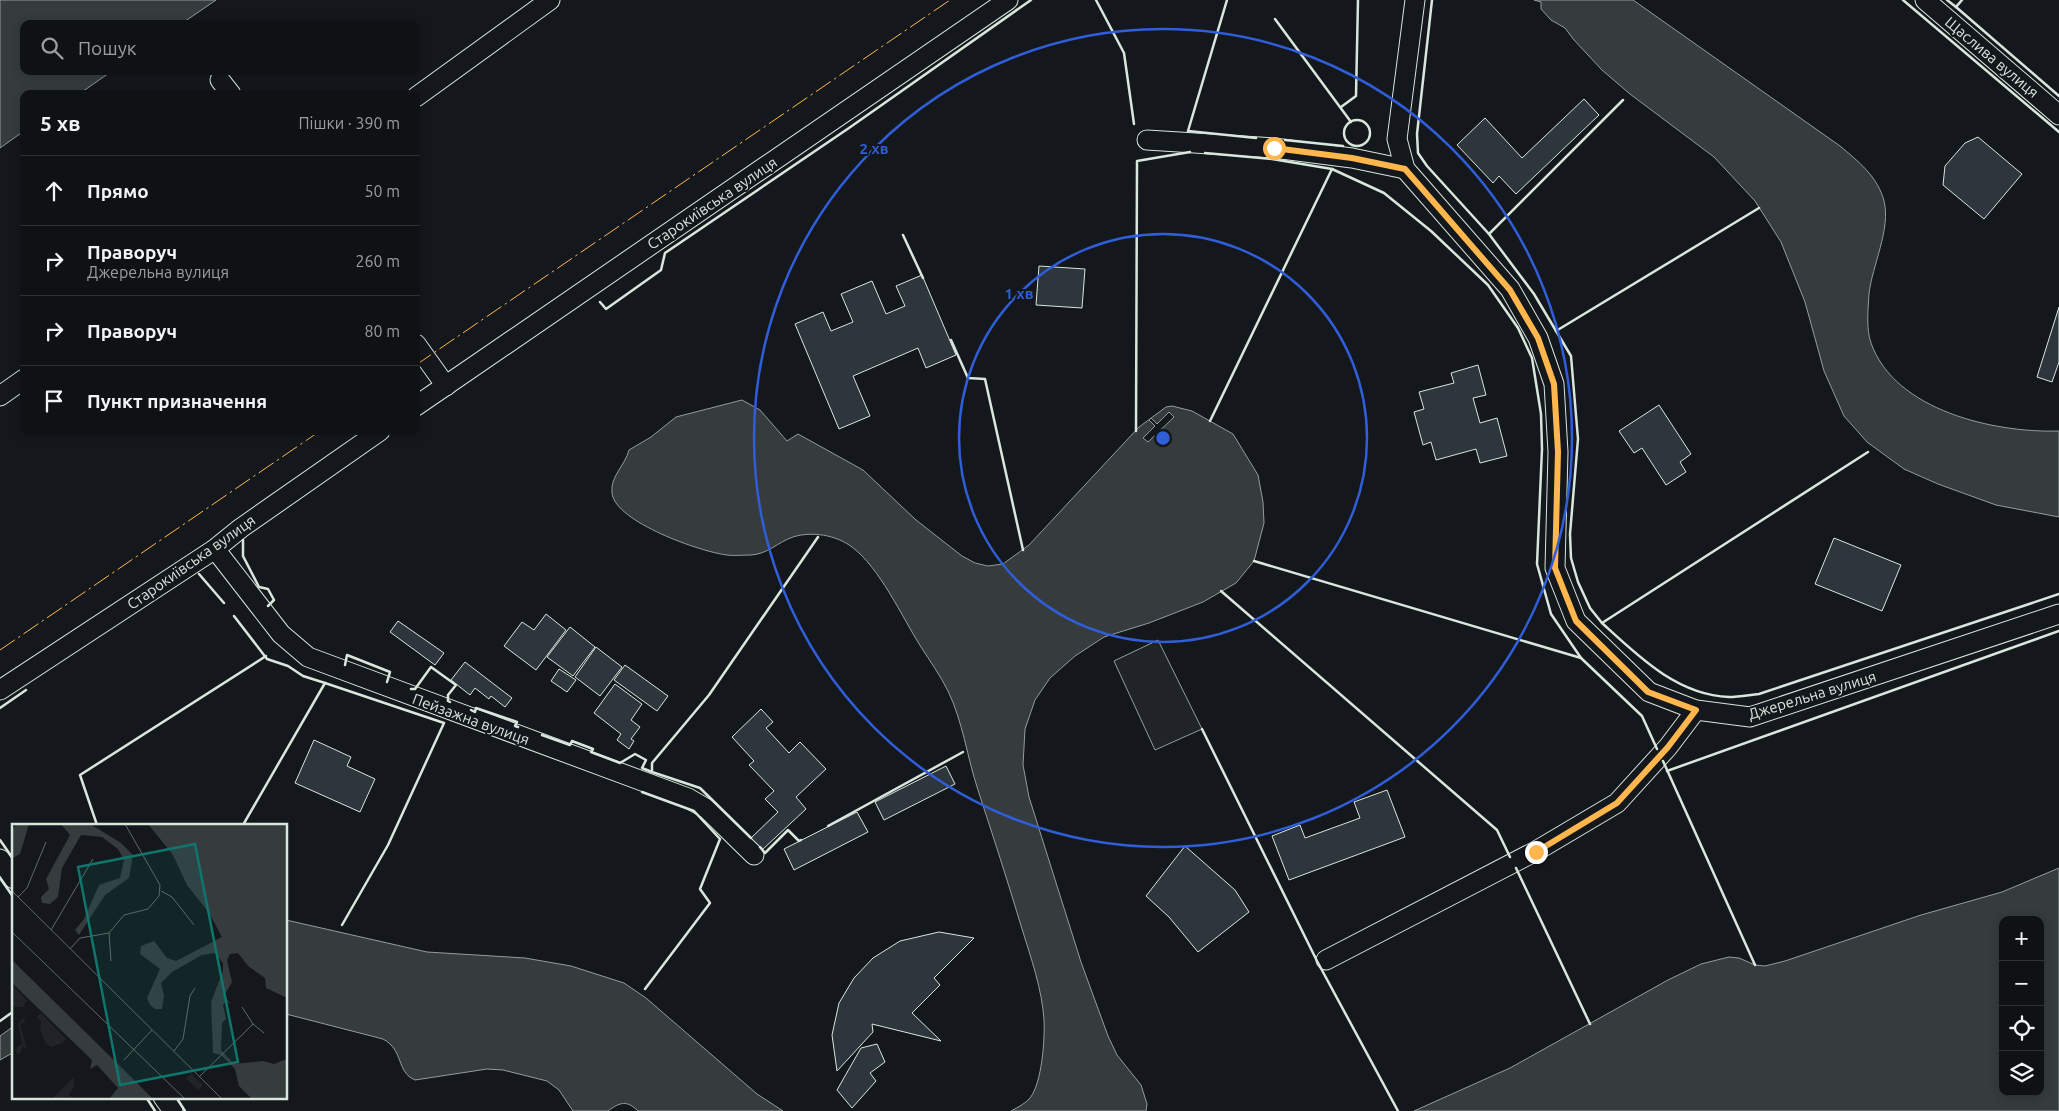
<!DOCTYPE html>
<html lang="uk">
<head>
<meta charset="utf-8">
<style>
	:root { --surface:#0f1215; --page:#181b1e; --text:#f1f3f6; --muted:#9b9ea0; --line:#2f3234 }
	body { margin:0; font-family:Ubuntu,sans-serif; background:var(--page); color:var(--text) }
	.controls { position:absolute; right:15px; bottom:15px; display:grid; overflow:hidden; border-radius:10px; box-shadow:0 2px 12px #0003 }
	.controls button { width:45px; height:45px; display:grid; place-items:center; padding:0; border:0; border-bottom:1px solid var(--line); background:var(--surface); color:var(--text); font:25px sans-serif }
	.stop { position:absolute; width:15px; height:15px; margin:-11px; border:4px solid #ffb74d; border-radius:50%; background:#fff }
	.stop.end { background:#ffb74d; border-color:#fff; box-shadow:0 1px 5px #0008 }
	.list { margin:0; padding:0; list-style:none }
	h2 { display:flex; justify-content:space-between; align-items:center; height:65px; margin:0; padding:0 20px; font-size:21px }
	h2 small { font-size:16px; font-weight:400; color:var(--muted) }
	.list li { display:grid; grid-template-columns:32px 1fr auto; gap:15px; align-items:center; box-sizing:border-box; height:70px; padding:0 20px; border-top:1px solid var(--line) }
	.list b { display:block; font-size:19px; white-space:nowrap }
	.list p { margin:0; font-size:16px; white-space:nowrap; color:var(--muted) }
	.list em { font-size:16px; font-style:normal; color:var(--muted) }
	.icon { flex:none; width:28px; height:28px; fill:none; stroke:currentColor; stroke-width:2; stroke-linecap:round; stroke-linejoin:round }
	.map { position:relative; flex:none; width:2059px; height:1111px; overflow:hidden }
	.search { position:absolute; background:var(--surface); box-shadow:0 2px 12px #0003; left:20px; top:20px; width:400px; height:55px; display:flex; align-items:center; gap:12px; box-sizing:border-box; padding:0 18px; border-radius:10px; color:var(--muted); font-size:19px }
	.panel { position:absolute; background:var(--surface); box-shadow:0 2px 12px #0003; left:20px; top:90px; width:400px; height:345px; border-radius:10px }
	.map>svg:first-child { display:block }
	.green { fill:#202428; stroke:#939e99 }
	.water { fill:#363b3e; stroke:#939e99; fill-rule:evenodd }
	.pier { fill:#14181c; stroke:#939e99 }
	.building { fill:#2c363c; stroke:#d8e6dc }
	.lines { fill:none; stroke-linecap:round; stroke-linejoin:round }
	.minor-casing { stroke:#d8e6dc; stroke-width:21 }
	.minor { stroke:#14181c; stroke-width:19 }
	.wall { stroke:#d8e6dc; stroke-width:2.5 }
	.power { stroke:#ffb74d; stroke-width:1; stroke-dasharray:18 4 2.5 4; stroke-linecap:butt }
	.route { stroke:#ffb74d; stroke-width:6 }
	.ring { fill:none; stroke:#305dd8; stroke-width:2.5 }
	.labels { text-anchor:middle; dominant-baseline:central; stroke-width:4; stroke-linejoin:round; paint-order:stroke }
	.street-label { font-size:15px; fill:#d8e6dc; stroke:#14181c }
	.inset-road { fill:none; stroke:#626a69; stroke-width:1 }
	.view { fill:#0f766e; fill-opacity:0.15; stroke:#0f766e; stroke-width:2.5 }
	.inset-edge { fill:none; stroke:#d8e6dc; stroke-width:2.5 }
	.centre { fill:#305dd8; stroke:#14181c; stroke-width:2.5 }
	.ring-label { font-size:15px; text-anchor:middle; font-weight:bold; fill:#305dd8; stroke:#14181c; stroke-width:4; stroke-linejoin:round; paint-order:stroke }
</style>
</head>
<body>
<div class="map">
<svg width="2059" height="1111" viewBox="0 0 2059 1111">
	<rect width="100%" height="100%" fill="#14181c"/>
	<polygon class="green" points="1158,640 1202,729 1155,750 1114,661"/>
	<g class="water">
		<polygon points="0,0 216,0 181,24 24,24 24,71 112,71 79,94 24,94 24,131 0,148"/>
		<path d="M1534 0H1633L1840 146C1858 161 1878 177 1884 201 1891 229 1872 266 1869 294 1868 309 1866 329 1871 343 1895 411 1995 433 2059 431V517L1996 505 1938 484 1904 469 1867 442 1844 416 1824 371 1805 302 1781 242 1755 201 1714 157 1630 94 1602 70 1574 40 1565 28 1551 20 1541 9V2Z"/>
		<path d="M742 400 760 410 787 441 798 434 863 470 916 520 962 556 975 563 988 566 1003 564 1029 545 1139 427 1166 407 1172 406 1192 411 1233 434 1258 475 1263 502 1264 523 1254 561 1236 583 1203 602 1149 623 1104 637 1075 656 1050 678 1035 700 1025 729 1023 765 1029 797 1081 962 1108 1036 1117 1055 1141 1085 1147 1104 1146 1111H1011C1018 1107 1025 1104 1030 1098 1042 1083 1045 1039 1044 1020 1042 989 1031 958 1022 929 1008 882 993 836 978 790 967 757 963 722 948 691 940 675 930 661 921 647 902 617 880 568 852 547 836 535 812 531 793 537 778 542 768 554 751 555 743 555 734 556 727 555 701 552 615 522 612 493 610 476 625 466 629 450L651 437 676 417Z"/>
		<path d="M2059 868V1111H1414L1510 1068 1668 980 1701 964 1729 957 1739 958 1755 965 1765 966 1785 961 1921 915 2002 892ZM2003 920H2040V1092H2003Z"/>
		<path d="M286 920 427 952 525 958 571 966 624 983 646 998 757 1094 783 1111H638C627 1100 620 1102 608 1111H573L559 1090 547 1081 503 1070 487 1069 415 1080C396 1072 404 1050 383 1039L286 1014Z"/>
		<polygon points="14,1026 14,1052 0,1060 0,1036"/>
	</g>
	<polygon class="pier" points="1169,412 1174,417 1148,442 1143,438 1155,426 1149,420 1151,418 1157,424"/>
	<g class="building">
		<polygon points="1584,99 1599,115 1516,194 1499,176 1493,183 1457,145 1485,118 1522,158"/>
		<polygon points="1978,137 2022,174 1984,219 1943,185 1945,166 1965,143"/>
		<polygon points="1039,266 1085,269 1082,308 1036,305"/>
		<polygon points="922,275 956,355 926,368 918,348 853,376 870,416 839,429 795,324 823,312 831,331 853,322 841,294 872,281 886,314 905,306 896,286"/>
		<polygon points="2059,307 2059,362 2052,382 2037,377"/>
		<polygon points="1478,365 1486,395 1473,398 1480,423 1497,418 1507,456 1480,463 1476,449 1436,460 1431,442 1423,445 1414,412 1424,409 1419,392 1454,383 1451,373"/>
		<polygon points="1659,405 1691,454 1680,462 1686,472 1666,485 1642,448 1634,453 1619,431"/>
		<polygon points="1834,538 1901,565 1882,611 1815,584"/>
		<polygon points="546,614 566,630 536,670 504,646 522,622 534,630"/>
		<polygon points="398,621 444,653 435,665 390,632"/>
		<polygon points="570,627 595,647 573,676 547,657"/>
		<polygon points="596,647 622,667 600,696 575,677"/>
		<polygon points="465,662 512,698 505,707 491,696 489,699 475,688 470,695 451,680"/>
		<polygon points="625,665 668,696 657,711 614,680"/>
		<polygon points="559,669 576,680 567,692 551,681"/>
		<polygon points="615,684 642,704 631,720 640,727 631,739 634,741 629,749 617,740 621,734 594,713"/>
		<polygon points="761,709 773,722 766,728 789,753 800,742 826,769 796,797 806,809 762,850 751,838 778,812 765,799 774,791 749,765 754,761 732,737"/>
		<polygon points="314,740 351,757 347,766 375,779 360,812 295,783"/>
		<polygon points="946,766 955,784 884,820 875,802"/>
		<polygon points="1387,790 1405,837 1289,880 1272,836 1300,825 1305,838 1360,818 1354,802"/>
		<polygon points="857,812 868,832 794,870 784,849"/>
		<polygon points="1185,846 1235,890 1249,912 1198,952 1169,917 1146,896"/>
		<polygon points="939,932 974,938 934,978 940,985 912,1013 941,1041 872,1024 873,1032 837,1071 832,1035 839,1003 854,978 873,958 900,941"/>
		<polygon points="877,1044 885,1062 870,1073 876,1081 852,1108 837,1090 861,1048"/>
	</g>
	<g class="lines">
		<defs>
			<g id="minor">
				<polyline points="1415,0 1397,139 1405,169 1510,289 1538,338 1554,384 1558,452 1555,568 1576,621 1649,692 1696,710 1750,717 2059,614"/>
				<polyline points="1925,0 2059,115"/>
				<polyline points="220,80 231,94"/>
				<polyline points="416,97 550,0"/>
				<polyline points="1147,140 1274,148 1352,158 1405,169"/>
				<polyline points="416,344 446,386"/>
				<polyline points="0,396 24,379"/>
				<polyline points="416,406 1008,0"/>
				<polyline points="215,549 281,634 308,657 688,798 707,809 754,855"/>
				<polyline points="0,690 215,549 241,528 380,431"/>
				<polyline points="0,859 14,879"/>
				<polyline points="1326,960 1536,851 1617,803 1668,747 1696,710"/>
				<polyline points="163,1097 173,1111"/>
			</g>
		</defs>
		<use href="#minor" class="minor-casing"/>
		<use href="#minor" class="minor"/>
		<g class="wall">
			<polyline points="1096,0 1124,53 1134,124"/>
			<polyline points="1227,0 1188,131 1256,138"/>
			<polyline points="1432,0 1417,134 1418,153 1427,166 1489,234 1623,100"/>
			<polyline points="1903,0 2059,132"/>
			<polyline points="1947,0 1956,7 1962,0"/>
			<polyline points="1956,7 2059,96"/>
			<polyline points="1275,19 1351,122"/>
			<polyline points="1341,107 1356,96 1358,0"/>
			<circle cx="1357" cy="133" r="13"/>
			<polyline points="1285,140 1343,146"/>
			<polyline points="1205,153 1272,159 1332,169 1384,193 1431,231 1488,285 1518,328 1532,358 1541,414 1542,449 1537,564 1551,614 1581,658 1642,716 1657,749"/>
			<polyline points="1489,234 1534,294 1571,356 1578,439 1570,534 1571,558 1578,582 1590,608 1602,623 1868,452"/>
			<polyline points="903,235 923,278"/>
			<polyline points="600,302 606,309 661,270 665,253 849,128 1031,0"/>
			<polyline points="1556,331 1759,208"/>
			<polyline points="951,340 968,378 985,379 1023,550"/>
			<polyline points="1210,421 1332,169"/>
			<polyline points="1136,431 1137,161 1190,152"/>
			<polyline points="243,540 243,556 259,587 268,589 274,600 268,606"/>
			<polyline points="1254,561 1581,658"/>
			<polyline points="199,574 224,603"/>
			<polyline points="1221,591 1497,830 1510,857"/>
			<polyline points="234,616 267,659 288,666 303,676 325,683 243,825"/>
			<path d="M1602 623C1638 656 1677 695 1729 697 1739 697 1749 695 1759 694L2059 594"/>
			<polyline points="345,665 347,655 390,672 387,682"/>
			<polyline points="325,683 444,723 388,845 342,925"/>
			<polyline points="411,689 415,689 431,667 456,685 448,695 448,701 450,702"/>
			<polyline points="0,708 26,690"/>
			<polyline points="471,710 475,712 476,708 517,722 515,726 518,727"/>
			<polyline points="1202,729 1317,961 1398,1111"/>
			<polyline points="542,735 570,745 572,741 593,749 591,752 620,763 635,754 646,760 642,768 652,772"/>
			<polyline points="1663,761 1755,965"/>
			<polyline points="1667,771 2059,631"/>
			<polyline points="642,792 694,811 720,839 700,889 710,903 645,989"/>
			<polyline points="97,825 80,775 266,656"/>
			<polyline points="828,826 963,752"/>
			<polyline points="751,838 700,788 652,772 652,763 709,695 818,537"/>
			<polyline points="0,840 14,860"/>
			<polyline points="760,847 765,853 788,830 799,841 801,840"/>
			<polyline points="1516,868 1590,1024"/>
			<polyline points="0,878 14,898"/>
			<polyline points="0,1021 14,1011"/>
			<polyline points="146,1097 155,1111"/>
			<polyline points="176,1097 185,1111"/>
		</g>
		<g class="power">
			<polyline points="416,365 950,0"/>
			<polyline points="0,650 320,431"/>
		</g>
	</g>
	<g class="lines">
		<polyline class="route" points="1274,148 1352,158 1405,169 1510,290 1538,338 1554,384 1558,452 1555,568 1576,621 1648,692 1696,710 1668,747 1617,803 1536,852"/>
	</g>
	<g class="ring">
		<circle cx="1163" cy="438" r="204"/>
		<circle cx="1163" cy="438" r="409"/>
	</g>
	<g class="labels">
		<g class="street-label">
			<text transform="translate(1992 57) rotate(40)">Щаслива вулиця</text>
			<text transform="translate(712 203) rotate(-34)">Старокиївська вулиця</text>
			<text transform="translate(191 562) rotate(-35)">Старокиївська вулиця</text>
			<text transform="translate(1812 695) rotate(-17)">Джерельна вулиця</text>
			<text transform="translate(471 719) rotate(20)">Пейзажна вулиця</text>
		</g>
	</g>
	<g transform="translate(12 824)">
		<rect width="275" height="275" fill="#14181c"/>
		<path d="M0 161 15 176 11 183H0ZM29 189 54 215 50 219 39 223 34 220 28 205 29 197 25 193ZM12 193 13 198 8 200 15 225 11 222 8 229H4L5 223 10 220 6 200ZM179 249 191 261 186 266 174 254ZM62 253V263L57 271 62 275H40Z" fill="#202428"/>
		<path d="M4 0H17L8 30 1 34 0 8ZM49 0H78L109 19 121 31 117 54 93 71 67 111 63 106 72 95 87 61 108 54 112 36 106 25 90 13 69 11 50 44 46 73 38 80 30 79 29 73 37 65 34 55 58 11ZM136 0 275 1V174L254 164 253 154 236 142 226 129 218 130 215 136 220 158 212 172 219 180 214 177 211 181 214 195 210 199 209 226 222 240 251 237 262 240 275 235V275H240L227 262 223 245 209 231 201 229 199 178 211 147V139L203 129 190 131 160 148 149 159 152 172 150 185H143L138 181 135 174 148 145 128 130 129 122 142 117 155 134 164 137 210 113 197 89 175 61 161 31ZM0 136 107 241 141 275H97L106 264 85 241 78 245 80 236 0 159Z" fill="#363b3e"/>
		<path class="inset-road" d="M0 67 210 275M149 67 160 73 182 101M6 73 15 64 34 18M39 106 81 35M0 108 173 275M97 109 99 137M58 125 68 114 97 109 112 91 136 85 147 72 148 61 113 0M230 183 241 200M162 227 171 215 178 172 183 164M112 236 140 206M187 253 241 200 252 209"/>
		<path class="view" d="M183 20 226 238 108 261 66 43Z"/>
		<rect width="275" height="275" class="inset-edge"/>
	</g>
	<circle cx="1163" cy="438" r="8" class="centre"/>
	<g class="ring-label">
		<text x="874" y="154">2 хв</text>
		<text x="1019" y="299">1 хв</text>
	</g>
</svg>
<div class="controls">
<button>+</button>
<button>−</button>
<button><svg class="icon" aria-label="locate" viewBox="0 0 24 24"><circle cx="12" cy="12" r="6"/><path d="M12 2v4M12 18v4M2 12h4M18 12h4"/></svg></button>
<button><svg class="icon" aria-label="layers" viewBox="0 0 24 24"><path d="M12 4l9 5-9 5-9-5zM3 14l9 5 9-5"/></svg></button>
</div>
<div class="stop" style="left:1274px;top:148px"></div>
<div class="stop end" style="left:1536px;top:852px"></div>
<div class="search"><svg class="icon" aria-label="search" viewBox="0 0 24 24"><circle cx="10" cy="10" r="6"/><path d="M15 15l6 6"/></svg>Пошук</div>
<section class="panel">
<h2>5 хв<small>Пішки · 390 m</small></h2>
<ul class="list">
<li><svg class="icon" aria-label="ahead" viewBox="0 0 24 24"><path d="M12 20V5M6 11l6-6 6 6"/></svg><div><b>Прямо</b></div><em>50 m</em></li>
<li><svg class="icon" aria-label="right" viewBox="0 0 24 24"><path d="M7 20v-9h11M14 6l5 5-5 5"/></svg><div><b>Праворуч</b><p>Джерельна вулиця</p></div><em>260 m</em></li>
<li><svg class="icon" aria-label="right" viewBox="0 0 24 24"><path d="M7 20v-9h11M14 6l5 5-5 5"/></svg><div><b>Праворуч</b></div><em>80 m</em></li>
<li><svg class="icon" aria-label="arrive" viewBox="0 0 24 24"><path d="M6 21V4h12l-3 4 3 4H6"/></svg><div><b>Пункт призначення</b></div></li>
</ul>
</section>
</div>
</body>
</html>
